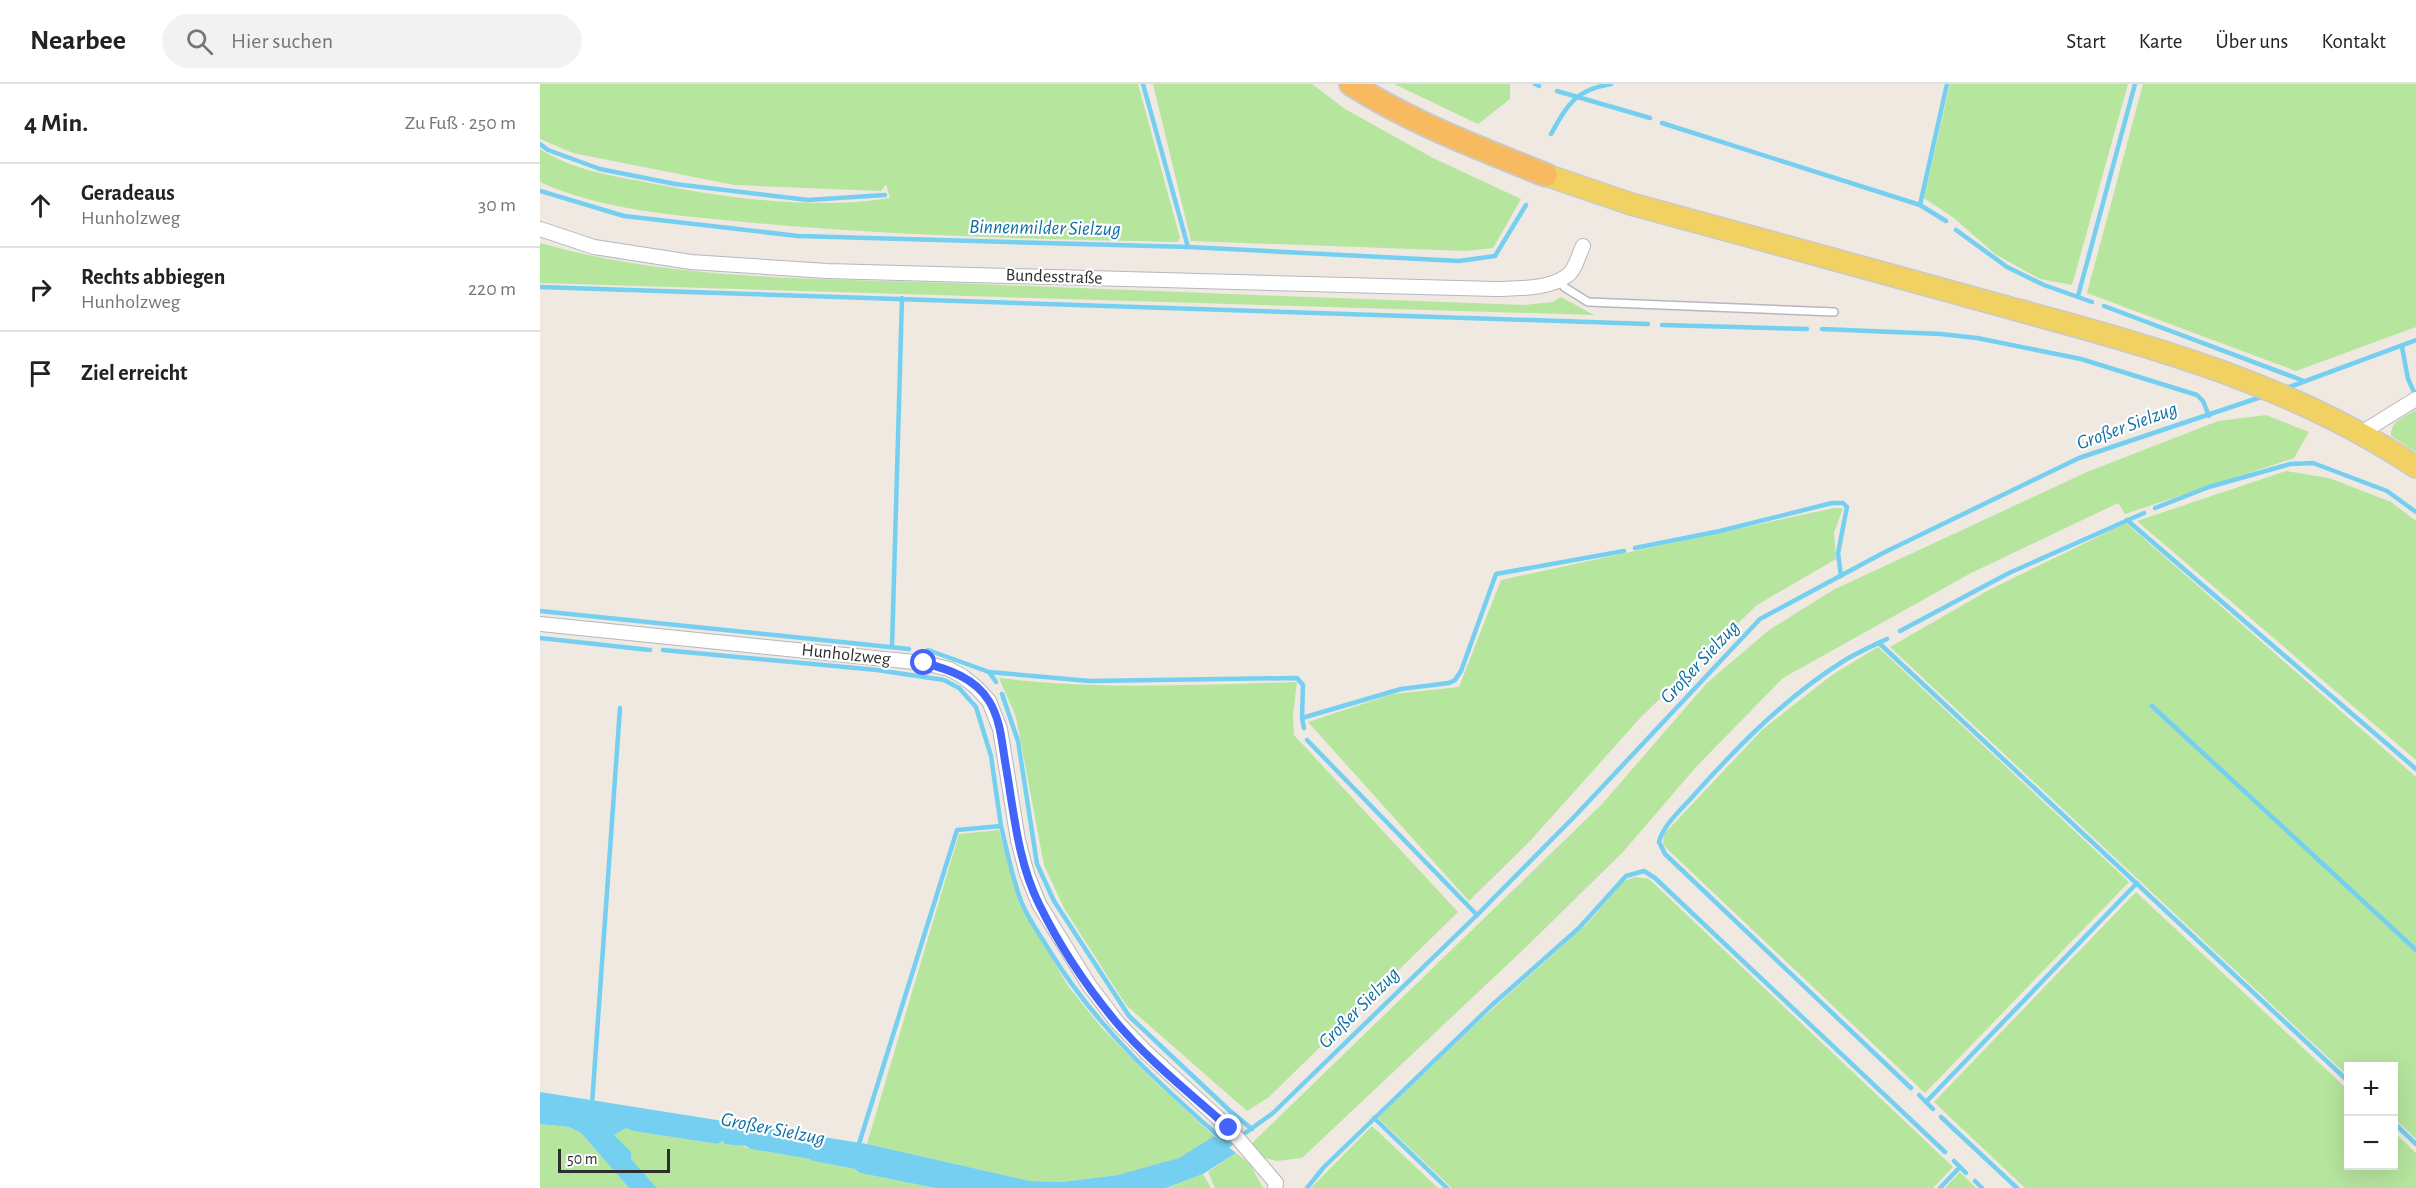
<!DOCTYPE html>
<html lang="de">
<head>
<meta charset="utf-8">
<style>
	:root { --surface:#fff; --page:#f2f2f2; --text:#222; --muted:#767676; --line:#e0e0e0 }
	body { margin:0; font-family:"Alegreya Sans",sans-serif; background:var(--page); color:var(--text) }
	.controls { position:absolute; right:18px; bottom:18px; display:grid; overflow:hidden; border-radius:0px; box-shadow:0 6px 24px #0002 }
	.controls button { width:54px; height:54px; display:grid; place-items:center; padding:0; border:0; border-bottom:2px solid var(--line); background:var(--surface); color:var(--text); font:30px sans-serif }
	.scale { position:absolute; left:18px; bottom:15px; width:112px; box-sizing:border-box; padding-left:6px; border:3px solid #2e2e2e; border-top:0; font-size:16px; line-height:21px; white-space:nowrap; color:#2e2e2e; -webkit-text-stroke:4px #fff; paint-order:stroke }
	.stop { position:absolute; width:18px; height:18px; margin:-14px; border:4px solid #4264fb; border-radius:50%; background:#fff }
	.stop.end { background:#4264fb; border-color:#fff; box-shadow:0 2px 6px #0008 }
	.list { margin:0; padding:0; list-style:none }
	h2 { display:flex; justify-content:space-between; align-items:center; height:78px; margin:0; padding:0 24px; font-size:26px }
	h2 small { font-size:20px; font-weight:400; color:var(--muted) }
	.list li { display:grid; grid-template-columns:39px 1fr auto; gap:18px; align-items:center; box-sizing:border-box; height:84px; padding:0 24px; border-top:2px solid var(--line) }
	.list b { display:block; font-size:22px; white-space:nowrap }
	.list p { margin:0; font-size:20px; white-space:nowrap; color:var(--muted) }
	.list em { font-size:20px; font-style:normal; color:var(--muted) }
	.icon { flex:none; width:33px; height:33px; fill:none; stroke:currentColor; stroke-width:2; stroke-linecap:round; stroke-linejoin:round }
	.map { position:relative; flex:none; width:1876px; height:1104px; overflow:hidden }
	header { display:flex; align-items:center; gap:36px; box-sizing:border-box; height:84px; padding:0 30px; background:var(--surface); border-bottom:2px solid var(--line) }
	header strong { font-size:28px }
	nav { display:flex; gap:33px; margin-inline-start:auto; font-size:21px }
	.search { width:420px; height:54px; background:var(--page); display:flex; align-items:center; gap:15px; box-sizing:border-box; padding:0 21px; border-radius:33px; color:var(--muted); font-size:22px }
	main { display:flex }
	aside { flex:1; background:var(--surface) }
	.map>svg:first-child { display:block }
	.green { fill:#b6e59e }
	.water { fill:#75cff0 }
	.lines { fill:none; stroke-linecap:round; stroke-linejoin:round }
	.stream { stroke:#75cff0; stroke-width:4.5 }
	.service-casing { stroke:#b4b7c1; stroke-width:10 }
	.minor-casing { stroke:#b4b7c1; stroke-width:16 }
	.primary-casing { stroke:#c9c9c9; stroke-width:24 }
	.trunk-casing { stroke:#c9c9c9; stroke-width:26 }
	.service { stroke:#fff; stroke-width:7 }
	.minor { stroke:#fff; stroke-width:14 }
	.primary { stroke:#f2d163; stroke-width:21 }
	.trunk { stroke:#f8ba60; stroke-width:22 }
	.route { stroke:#4264fb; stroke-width:8 }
	.labels { text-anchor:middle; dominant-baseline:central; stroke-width:4.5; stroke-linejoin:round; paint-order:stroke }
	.street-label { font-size:18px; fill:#2e2e2e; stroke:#fff }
	.water-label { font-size:20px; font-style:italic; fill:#0d6fa3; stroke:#fff }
</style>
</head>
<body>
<header>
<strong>Nearbee</strong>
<div class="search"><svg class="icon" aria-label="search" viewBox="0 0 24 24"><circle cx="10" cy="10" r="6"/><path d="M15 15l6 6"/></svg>Hier suchen</div>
<nav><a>Start</a><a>Karte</a><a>Über uns</a><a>Kontakt</a></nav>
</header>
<main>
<aside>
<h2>4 Min.<small>Zu Fuß · 250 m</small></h2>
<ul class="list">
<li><svg class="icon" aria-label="ahead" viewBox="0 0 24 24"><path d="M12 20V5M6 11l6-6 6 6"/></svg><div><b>Geradeaus</b><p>Hunholzweg</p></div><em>30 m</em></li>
<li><svg class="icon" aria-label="right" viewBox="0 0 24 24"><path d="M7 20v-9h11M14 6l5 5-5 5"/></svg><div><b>Rechts abbiegen</b><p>Hunholzweg</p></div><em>220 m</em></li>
<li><svg class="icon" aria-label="arrive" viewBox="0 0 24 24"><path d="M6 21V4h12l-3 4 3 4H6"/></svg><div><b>Ziel erreicht</b></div></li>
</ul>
</aside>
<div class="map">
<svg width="1876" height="1104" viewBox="0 0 1876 1104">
	<rect width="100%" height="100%" fill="#efe9e1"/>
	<g class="green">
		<path d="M0 0H598L640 154 637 158C492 155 348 152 205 138 136 131 64 127 0 98V65C29 84 66 91 100 97 177 113 273 127 350 114L346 100 341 107 194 101 33 69 0 55Z"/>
		<polygon points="613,0 772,0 805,25 893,74 981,115 953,164 926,167 651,157"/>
		<polygon points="854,0 970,0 970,15 938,40"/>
		<polygon points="1410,0 1588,0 1532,201 1500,195 1455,170 1414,134 1384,114"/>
		<polygon points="1603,0 1876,0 1876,243 1756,287 1547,209"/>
		<path d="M0 159C133 197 276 194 413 199 604 207 794 214 984 221L1013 218 1021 213 1054 231 0 199Z"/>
		<path d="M1876 326V368L1851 352C1850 337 1865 333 1876 326Z"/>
		<polygon points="1726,331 1769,348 1754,374 1585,430 1578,419 1431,489 1243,594 1156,683 1083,768 985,864 762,1074 737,1077 717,1072 710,1061 1062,720 1167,599 1229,546 1293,506 1547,388 1678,337"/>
		<polygon points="1746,387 1789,394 1851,418 1876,437 1876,676 1597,437"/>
		<polygon points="1294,424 1303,424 1294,449 1296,475 1217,521 1101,633 990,757 929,817 768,638 853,610 919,603 961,496"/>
		<polygon points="1586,439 1876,693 1876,1055 1854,1034 1854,982 1808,982 1808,992 1350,563 1449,506"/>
		<polygon points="1338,563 1589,798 1385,1009 1123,761 1124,750 1223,645 1292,591"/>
		<path d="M459 594C558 606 657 601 757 598L753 630 754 651 918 828 729 1013 707 1027 586 921 524 824 504 781 476 633Z"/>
		<polygon points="459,746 479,819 528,902 561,943 614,997 674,1052 639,1074 611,1083 578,1091 522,1098 490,1097 327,1060 419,750"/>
		<polygon points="1096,793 1109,795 1413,1083 1393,1104 912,1104 838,1034 938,938 1047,840 1084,797"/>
		<polygon points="1596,808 1808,1006 1808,1082 1854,1082 1854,1048 1876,1069 1876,1104 1485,1104 1394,1018"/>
		<polygon points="0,1040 29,1043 41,1049 89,1104 0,1104"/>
		<polygon points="832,1042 898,1104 771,1104"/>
		<polygon points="86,1044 93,1047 178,1060 184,1057 212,1065 270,1075 273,1077 315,1085 320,1089 395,1104 117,1104 91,1075 74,1050"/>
		<polygon points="696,1069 710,1080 723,1104 675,1104 668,1088"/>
		<polygon points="1420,1088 1436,1104 1405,1104"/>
		<polygon points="663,1090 671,1104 626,1104 630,1103"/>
	</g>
	<polygon class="water" points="0,1008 327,1060 490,1097 522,1098 578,1091 639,1074 674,1052 696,1069 663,1090 626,1104 395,1104 320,1089 315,1085 273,1077 270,1075 211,1065 206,1062 185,1060 183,1057 178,1060 93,1047 86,1044 74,1051 91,1068 91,1075 117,1104 89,1104 41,1049 29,1043 0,1040"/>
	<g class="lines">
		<g class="stream">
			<polyline points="603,0 648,163"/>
			<polyline points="995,0 999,2"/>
			<polyline points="1017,7 1110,34"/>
			<polyline points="1122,39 1380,121 1406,137"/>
			<path d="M1011 50C1028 20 1035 6 1071 0"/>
			<polyline points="0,60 8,66 60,85 135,100 268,116 345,111"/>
			<polyline points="0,107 84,132 258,152 648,163 919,177 955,172 986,121"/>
			<polyline points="1380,121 1407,0"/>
			<polyline points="1416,146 1467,183 1504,201 1552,218"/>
			<polyline points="0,203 1108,240"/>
			<polyline points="1538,212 1595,0"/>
			<polyline points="1564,222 1764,297"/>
			<polyline points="1122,241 1267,245"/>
			<polyline points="1282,245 1401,250 1437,254 1541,275 1657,311 1663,317 1669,332"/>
			<polyline points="1862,263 1868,295 1876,312"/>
			<polyline points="1744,305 1876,256"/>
			<polyline points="1615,424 1669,403 1750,380 1773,379 1847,407 1876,428"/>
			<polyline points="1587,436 1876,685"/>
			<polyline points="1095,464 1180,447 1292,419 1303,419 1307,423 1298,469 1301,492"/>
			<polyline points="0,527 369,565"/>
			<polyline points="1360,547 1469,489 1604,429"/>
			<polyline points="0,554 110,566"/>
			<path d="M1347 555C1332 562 1316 569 1302 578 1245 614 1199 661 1154 711 1142 725 1123 741 1119 758L1125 770 1371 1004"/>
			<polyline points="1339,559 1808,997"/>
			<polyline points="352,563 362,214"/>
			<polyline points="123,566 337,586 404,596 419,604 436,623 451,672 461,742"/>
			<polyline points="388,566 449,588 550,597 757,594 763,601 762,634 764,644"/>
			<polyline points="449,588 456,598"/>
			<polyline points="462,610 478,657 497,780 514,817 589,932 690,1027 712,1045"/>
			<polyline points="1612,622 1876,866"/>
			<polyline points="762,634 861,605 909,599 915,596 921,587 956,490 1084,467"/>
			<polyline points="767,656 937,831"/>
			<polyline points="1379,1011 1393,1025"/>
			<polyline points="1386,1018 1597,799"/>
			<polyline points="52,1020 80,624"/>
			<polyline points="1401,1033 1477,1104"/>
			<polyline points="834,1034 907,1104"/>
			<polyline points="1854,1039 1876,1060"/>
			<path d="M318 1063 417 746 461 742C467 767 472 793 481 817 488 835 501 852 511 869 558 945 622 1003 689 1061"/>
			<polyline points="683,1065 733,1029 937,831 1034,733 1220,535 1343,469 1539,374 1724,312"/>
			<polyline points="1414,1077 1426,1089"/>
			<polyline points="1435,1097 1442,1104"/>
			<polyline points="767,1104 784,1083 952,921 1039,844 1086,792 1104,787 1115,794 1405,1068"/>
			<polyline points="1400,1104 1420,1083"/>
		</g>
		<defs>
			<polyline id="service" points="1020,195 1024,203 1048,218 1294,228"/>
			<g id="minor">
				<path d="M0 145 54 163 151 178 287 187 955 205C977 204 1009 206 1028 191 1035 186 1039 170 1043 162"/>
				<polyline points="1821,349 1876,315"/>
				<polyline points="0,540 384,579 409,585 422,592 436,603 449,617 460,645 478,756 487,790 499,820 549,901 577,938 607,969 689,1044 736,1099 735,1104"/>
			</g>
			<path id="primary" d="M1006 91 1091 120C1215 154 1339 187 1463 222 1609 262 1748 298 1876 383"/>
			<path id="trunk" d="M811 0C872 39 939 64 1006 91"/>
		</defs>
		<use href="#service" class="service-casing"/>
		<use href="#minor" class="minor-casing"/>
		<use href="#primary" class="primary-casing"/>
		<use href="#trunk" class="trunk-casing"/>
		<use href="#service" class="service"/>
		<use href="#minor" class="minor"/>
		<use href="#primary" class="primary"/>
		<use href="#trunk" class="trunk"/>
	</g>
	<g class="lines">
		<path class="route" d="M384 579C408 585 435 594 449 617 461 636 462 661 466 683 474 729 478 778 499 820 519 861 547 903 576 938 609 977 651 1010 689 1044"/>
	</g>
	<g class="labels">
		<g class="street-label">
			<text transform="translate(514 193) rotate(2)">Bundesstraße</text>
			<text transform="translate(306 571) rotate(6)">Hunholzweg</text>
		</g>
		<g class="water-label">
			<text transform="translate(505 144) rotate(1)">Binnenmilder Sielzug</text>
			<text transform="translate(1587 342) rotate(-20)">Großer Sielzug</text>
			<text transform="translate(1160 578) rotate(-47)">Großer Sielzug</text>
			<text transform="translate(819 924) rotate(-45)">Großer Sielzug</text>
			<text transform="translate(233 1045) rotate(11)">Großer Sielzug</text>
		</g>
	</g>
</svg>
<div class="controls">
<button>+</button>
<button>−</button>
</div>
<div class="scale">50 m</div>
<div class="stop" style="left:384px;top:579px"></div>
<div class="stop end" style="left:689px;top:1044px"></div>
</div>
</main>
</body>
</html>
